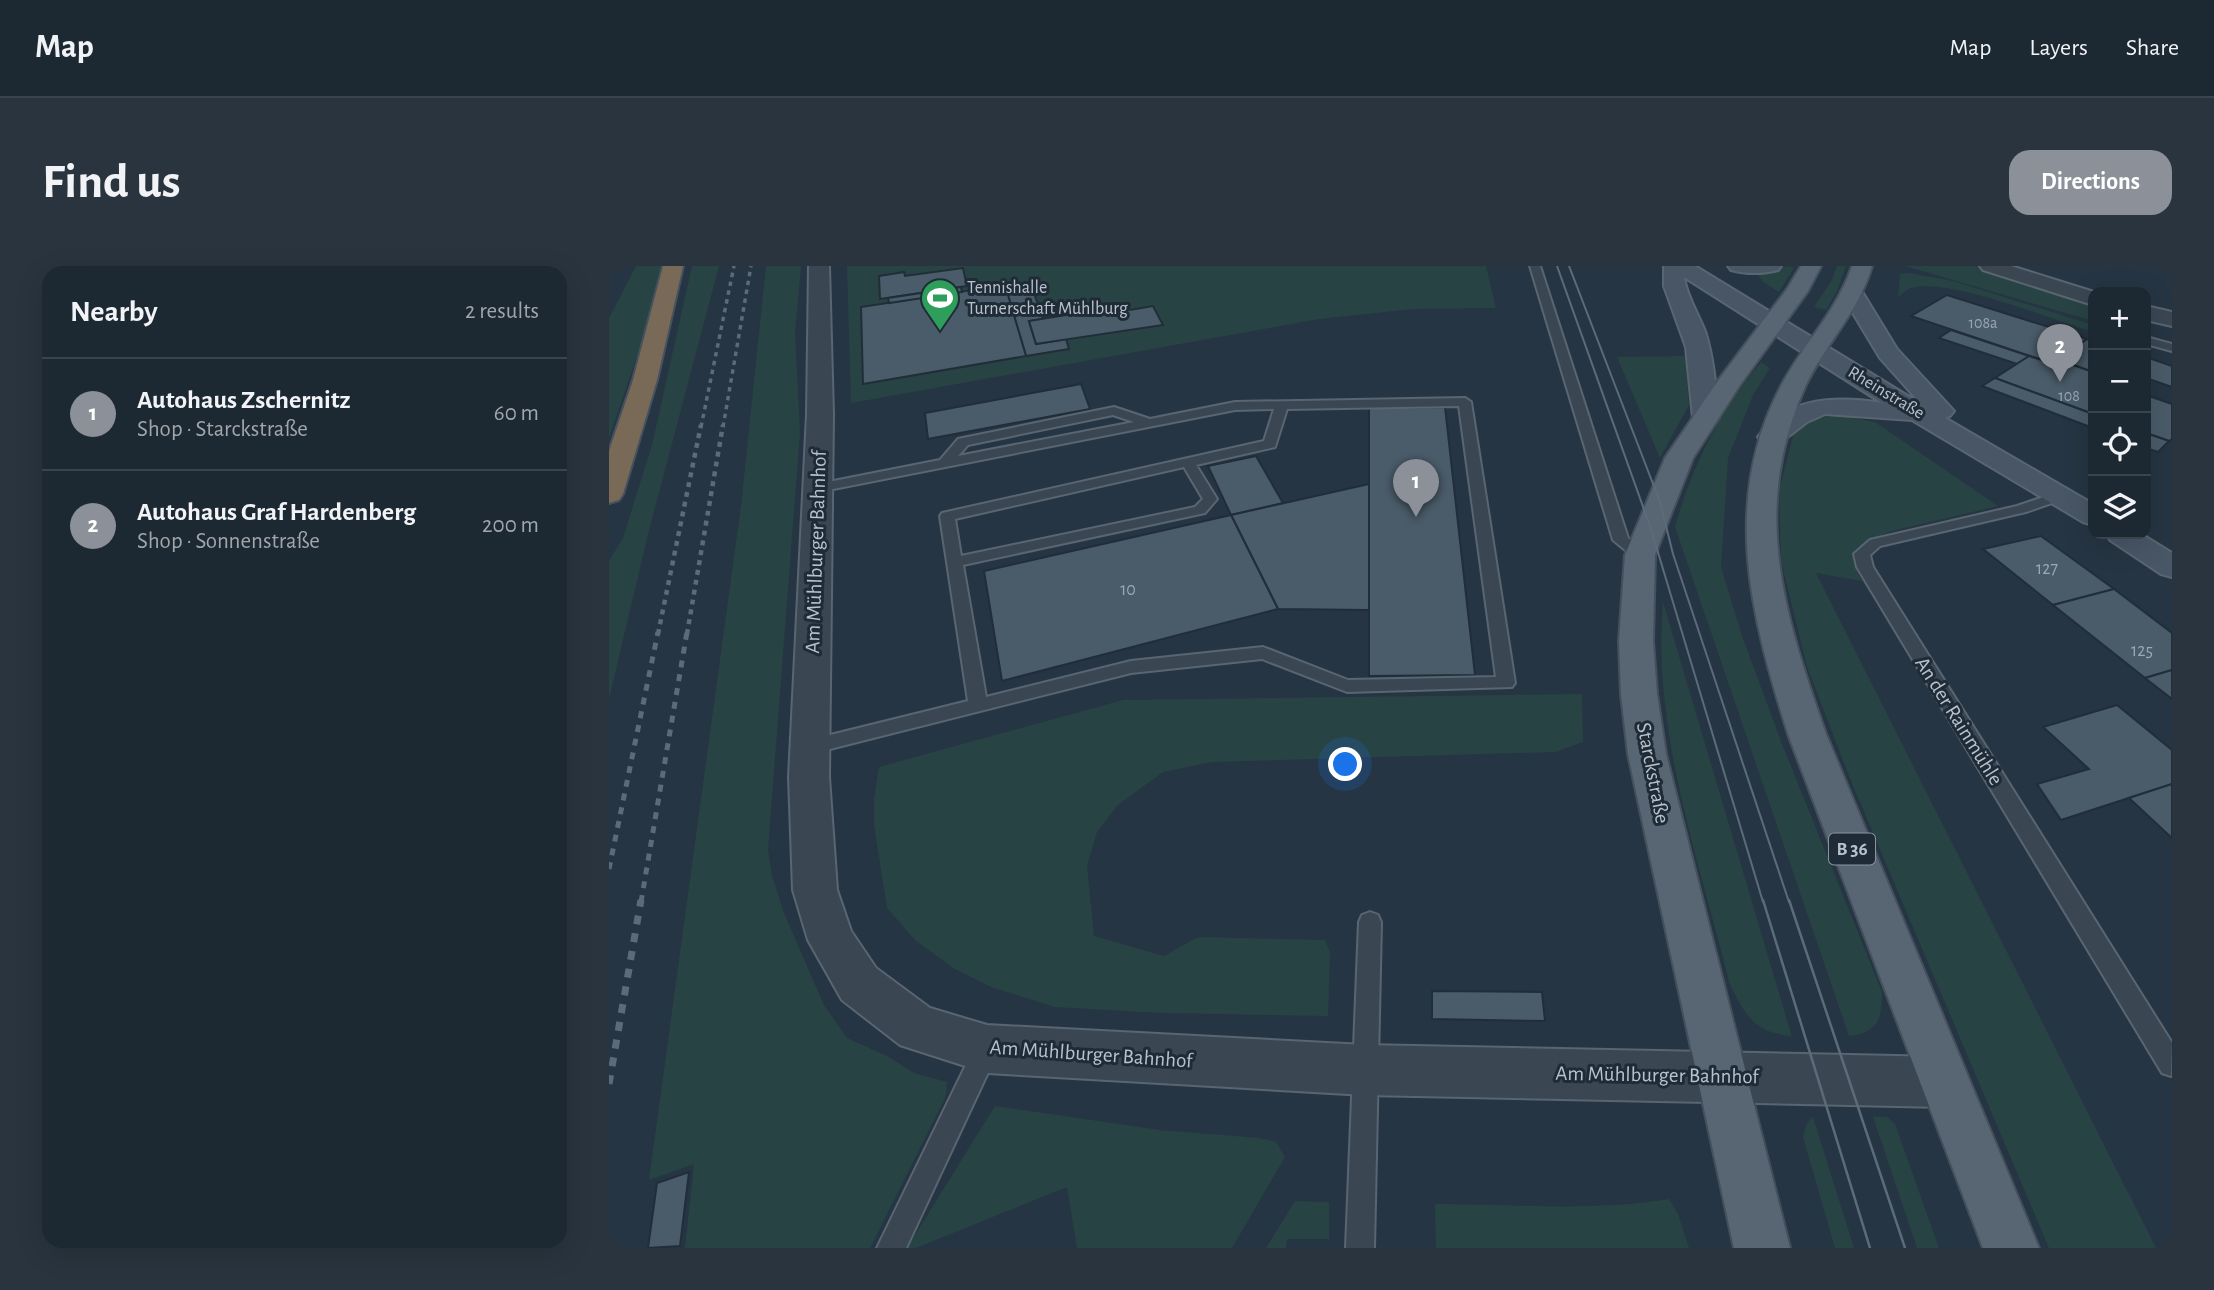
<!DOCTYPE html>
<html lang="en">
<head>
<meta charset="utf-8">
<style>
	:root { --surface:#1c2832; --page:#29343e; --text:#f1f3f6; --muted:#a0a6ac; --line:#3a444d; --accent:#8c9099 }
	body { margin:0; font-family:"Alegreya Sans",sans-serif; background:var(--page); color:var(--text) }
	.controls { position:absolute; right:21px; top:21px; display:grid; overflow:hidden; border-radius:14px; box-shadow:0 7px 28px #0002 }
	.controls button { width:63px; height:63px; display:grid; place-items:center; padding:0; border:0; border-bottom:2px solid var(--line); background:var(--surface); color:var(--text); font:35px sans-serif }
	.you { position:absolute; left:737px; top:499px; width:24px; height:24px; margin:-18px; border:5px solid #fff; border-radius:50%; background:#1a73e8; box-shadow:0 0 0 10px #1a73e833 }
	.badge { display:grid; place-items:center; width:46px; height:46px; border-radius:50%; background:var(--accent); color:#fff; font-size:23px; font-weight:700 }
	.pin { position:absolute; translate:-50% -58px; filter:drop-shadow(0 2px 4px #0008) }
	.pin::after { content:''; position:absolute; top:37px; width:24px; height:21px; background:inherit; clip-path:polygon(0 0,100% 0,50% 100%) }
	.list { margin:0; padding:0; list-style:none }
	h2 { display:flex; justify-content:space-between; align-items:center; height:91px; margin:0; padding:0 28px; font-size:30px }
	h2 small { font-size:23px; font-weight:400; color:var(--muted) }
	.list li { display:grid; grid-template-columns:46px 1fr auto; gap:21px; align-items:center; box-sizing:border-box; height:112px; padding:0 28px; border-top:2px solid var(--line) }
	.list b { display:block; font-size:26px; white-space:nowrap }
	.list p { margin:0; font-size:23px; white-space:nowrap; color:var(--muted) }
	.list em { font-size:23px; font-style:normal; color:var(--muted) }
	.icon { flex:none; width:38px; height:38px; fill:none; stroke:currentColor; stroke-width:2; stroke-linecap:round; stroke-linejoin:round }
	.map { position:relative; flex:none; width:1563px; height:982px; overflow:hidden; border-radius:21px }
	header { display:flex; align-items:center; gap:42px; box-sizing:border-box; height:98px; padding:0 35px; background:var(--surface); border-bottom:2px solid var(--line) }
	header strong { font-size:33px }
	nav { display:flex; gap:38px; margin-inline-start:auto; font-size:24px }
	.intro { display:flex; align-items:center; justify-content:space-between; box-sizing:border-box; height:168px; padding:0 42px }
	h1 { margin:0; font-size:49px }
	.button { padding:18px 32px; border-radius:21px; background:var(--accent); color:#fff; font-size:24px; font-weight:700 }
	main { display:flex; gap:42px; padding:0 42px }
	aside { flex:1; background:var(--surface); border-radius:21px; box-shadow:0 7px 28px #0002 }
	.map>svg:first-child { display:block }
	.green { fill:#284344 }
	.building { fill:#4a5b69; stroke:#212e3a; stroke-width:2 }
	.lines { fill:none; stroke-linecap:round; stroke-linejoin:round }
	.lane-casing { stroke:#596570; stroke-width:4 }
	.street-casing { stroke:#596570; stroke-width:4 }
	.secondary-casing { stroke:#596570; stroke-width:4 }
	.primary-casing { stroke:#44505c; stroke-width:4 }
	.highway-casing { stroke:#45525d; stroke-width:4 }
	.lane { fill:#3a4753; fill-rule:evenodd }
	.street { fill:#3a4753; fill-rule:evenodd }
	.secondary { fill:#485666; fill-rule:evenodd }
	.primary { fill:#586673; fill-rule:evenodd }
	.highway { fill:#796957; fill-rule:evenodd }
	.tram-far1 { stroke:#5c6b7a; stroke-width:2 }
	.tram { stroke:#5c6b7a; stroke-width:2.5 }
	.rail-far3 { stroke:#5c6b7a; stroke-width:3.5; stroke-dasharray:4.5 4.5; stroke-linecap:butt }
	.rail-far2 { stroke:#5c6b7a; stroke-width:4.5; stroke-dasharray:5 5; stroke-linecap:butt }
	.rail-far1 { stroke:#5c6b7a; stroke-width:5; stroke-dasharray:7 7; stroke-linecap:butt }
	.rail { stroke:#5c6b7a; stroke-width:7; stroke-dasharray:9 9; stroke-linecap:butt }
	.labels { text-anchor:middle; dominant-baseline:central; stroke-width:6; stroke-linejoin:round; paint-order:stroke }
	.far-number-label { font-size:16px; fill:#9ca8b3 }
	.far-poi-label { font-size:18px; fill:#b8c2cc; stroke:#1f2c38; text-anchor:start }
	.far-street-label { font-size:18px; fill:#b8c2cc; stroke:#1f2c38 }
	.number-label { font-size:18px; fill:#9ca8b3 }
	.shield { fill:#1f2c38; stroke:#8a95a0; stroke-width:2 }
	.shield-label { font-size:19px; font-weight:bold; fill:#b8c2cc }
	.street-label { font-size:21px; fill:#b8c2cc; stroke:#1f2c38 }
</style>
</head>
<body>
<header>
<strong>Map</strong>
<nav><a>Map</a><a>Layers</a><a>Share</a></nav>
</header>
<div class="intro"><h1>Find us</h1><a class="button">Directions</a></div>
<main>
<aside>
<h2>Nearby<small>2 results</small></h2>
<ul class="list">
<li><span class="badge">1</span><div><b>Autohaus Zschernitz</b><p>Shop · Starckstraße</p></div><em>60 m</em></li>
<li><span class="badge">2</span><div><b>Autohaus Graf Hardenberg</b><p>Shop · Sonnenstraße</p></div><em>200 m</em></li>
</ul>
</aside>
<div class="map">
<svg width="1563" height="982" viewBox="0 0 1563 982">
	<rect width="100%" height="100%" fill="#263543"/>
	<g class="green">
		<polygon points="27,0 54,0 34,73 0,172 0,52"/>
		<polygon points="83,0 110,0 39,268 0,433 0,295 14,272 43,179"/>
		<polygon points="157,0 192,0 186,66 191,166 159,584 163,610 175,647 215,739 238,772 280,791 305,807 338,816 337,830 261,982 76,982 85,898 40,914 132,240"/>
		<polygon points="238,0 877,0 887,42 804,43 710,53 242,137"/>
		<polygon points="1180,0 1185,2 1170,26 1154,16 1146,5"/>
		<polygon points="1228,0 1237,0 1228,25 1217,44 1205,41 1223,14"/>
		<polygon points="1296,0 1371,0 1484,38 1484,55"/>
		<path d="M1300 7 1344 15 1484 59V66C1444 54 1339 11 1302 22 1297 24 1294 27 1289 31L1291 8Z"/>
		<polygon points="1076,90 1080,139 1051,192 1008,91"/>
		<path d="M1152 96 1161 102 1144 129 1119 192 1112 301 1133 370 1173 478 1273 726C1273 753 1269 767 1240 770L1066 261C1083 200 1111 145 1152 96Z"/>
		<polygon points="1229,149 1266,156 1389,240 1283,265 1260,274 1248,288 1247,304 1253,315 1207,307 1547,982 1440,982 1242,515 1198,401 1172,295 1170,225 1185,166 1195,155"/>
		<path d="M1054 336 1183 771C1145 765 1138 752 1121 719 1090 594 1043 466 1054 336Z"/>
		<polygon points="973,428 974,476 946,486 603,496 554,506 509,539 488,566 478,600 485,670 555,690 589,671 716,674 721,686 719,750 551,747 446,741 382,721 346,703 307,675 278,642 265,559 265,533 270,501 514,434"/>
		<polygon points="386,840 551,864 650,872 667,876 676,891 623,982 468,982 458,921 307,982 298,982"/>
		<polygon points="1204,851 1245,982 1226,982 1194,871 1198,857"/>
		<polygon points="1264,851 1278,851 1286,858 1330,982 1308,982"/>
		<path d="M1060 933 1069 948 1080 982H827L826 938C903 938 984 946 1060 933Z"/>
		<polygon points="686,935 720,936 720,973 678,973 677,982 657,982"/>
	</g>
	<g class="building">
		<polygon points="354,2 358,20 271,33 270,10 295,6 296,10"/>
		<polygon points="421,16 434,53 420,55 427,78 457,73 460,83 417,90 396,19"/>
		<polygon points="396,19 417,90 254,118 252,41"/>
		<polygon points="352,21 353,26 280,37 279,32"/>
		<polygon points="1338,29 1478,73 1445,98 1302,50"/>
		<polygon points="518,39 521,44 544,40 554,59 427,78 420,55"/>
		<polygon points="1342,64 1420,90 1408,98 1330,72"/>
		<polygon points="1478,73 1484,75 1484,106 1450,94"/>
		<polygon points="1420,90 1445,98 1450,94 1484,106 1484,148 1386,112"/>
		<polygon points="1537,91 1563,100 1563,121 1537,112"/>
		<polygon points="1386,112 1484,148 1484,162 1373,120"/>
		<polygon points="472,118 481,143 319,173 316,147"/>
		<polygon points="1540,130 1563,138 1563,173 1560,175 1537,167 1537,133"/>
		<polygon points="836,141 866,409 760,410 760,142"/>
		<polygon points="1537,167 1560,175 1549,186 1537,182"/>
		<polygon points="647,190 674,237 622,249 599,200"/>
		<polygon points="760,218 760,344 669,343 622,249"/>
		<polygon points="622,249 669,343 393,415 375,305"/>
		<polygon points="1432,270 1505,323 1444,339 1374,283"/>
		<polygon points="1505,323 1563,367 1563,404 1536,412 1444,339"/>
		<polygon points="1563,404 1563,433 1536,412"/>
		<polygon points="1508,439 1563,484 1563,518 1452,554 1428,518 1480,503 1434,461"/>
		<polygon points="1563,518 1563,572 1520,532"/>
		<polygon points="823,725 933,726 936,755 823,753"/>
		<polygon points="80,906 71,980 39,982 48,917"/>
	</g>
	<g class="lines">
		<defs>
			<g id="lane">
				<polygon points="921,0 931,0 1019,272 1039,289 1036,292 1026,292 1004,274"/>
				<polygon points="1537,71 1563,78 1563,85 1537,78"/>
				<path d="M856 132 862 136 906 417 903 421 738 426 653 393 522 407 201 488 194 486 191 481 194 476 201 474 359 435 331 250 333 247 655 175 665 143 626 144 209 226 202 222 204 219 331 194 349 173 505 141 541 153 626 136ZM850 140 887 411 739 414 654 381 522 395 377 431 354 299 596 247 608 233 587 199 666 181 678 143ZM504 149 525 156 349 190 359 179ZM575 201 594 233 586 241 352 290 346 253Z"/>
				<polygon points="1452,225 1457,226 1459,229 1457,232 1417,246 1271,280 1261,289 1264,301 1563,777 1562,810 1553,807 1248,301 1245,288 1261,274 1408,240"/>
				<polygon points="761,646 769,649 772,656 765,982 737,982 750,656 753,649"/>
				<polygon points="378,771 387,774 390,783 297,982 268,982 369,774"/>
			</g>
			<g id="street">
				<polygon points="200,0 220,0 224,148 220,511 228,624 242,665 267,702 321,742 378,759 756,779 1334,791 1352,798 1359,816 1352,834 1334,841 756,829 378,807 291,779 233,734 199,674 184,624 180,511 198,148"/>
				<polygon points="1371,0 1402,0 1485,26 1484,39 1374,4"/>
				<polygon points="1537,40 1563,46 1563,60 1537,54"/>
			</g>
			<g id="secondary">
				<path d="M1055 0H1086L1312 138 1271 92 1233 29 1236 24H1252L1288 83 1345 145 1341 150 1336 152 1484 238V259L1474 256 1303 154 1216 148 1198 156 1171 177 1162 179 1153 177 1149 171C1177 130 1230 130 1273 137L1075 11C1078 32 1090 48 1097 68 1105 95 1107 124 1110 152L1106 157 1097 160 1088 157 1084 152 1077 81 1055 20Z"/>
				<path d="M1119 0H1172L1169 4C1155 8 1136 8 1122 4Z"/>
				<polygon points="1497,268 1532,268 1563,287 1563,311 1552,308 1501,274"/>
			</g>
			<g id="primary">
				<polygon points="1192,0 1212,0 1199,25 1131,119 1084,192 1046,289 1044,375 1048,428 1057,488 1181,982 1125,982 1019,488 1012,428 1010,375 1016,289 1056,192 1111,112 1178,23"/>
				<path d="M1243 0H1263C1250 46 1216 78 1196 121 1141 244 1175 348 1217 468L1430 982H1374L1179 468C1142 350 1111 234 1173 118 1195 77 1228 45 1243 0Z"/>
			</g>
			<polygon id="highway" points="54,0 74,0 48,114 14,228 10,234 0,237 0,185 24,114"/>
		</defs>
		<use href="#lane" class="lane-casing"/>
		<use href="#street" class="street-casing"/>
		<use href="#secondary" class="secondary-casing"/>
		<use href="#primary" class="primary-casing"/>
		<use href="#highway" class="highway-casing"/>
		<use href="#lane" class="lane"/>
		<use href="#street" class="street"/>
		<use href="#secondary" class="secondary"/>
		<use href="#primary" class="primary"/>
		<use href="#highway" class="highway"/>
		<g class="tram-far1">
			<polyline points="948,0 1042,263 1154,636"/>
			<polyline points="960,0 1051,236 1064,288 1180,636"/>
		</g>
		<g class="tram">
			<polyline points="1154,634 1261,982"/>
			<polyline points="1180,634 1296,982"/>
		</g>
		<g class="rail-far3">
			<polyline points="92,161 125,0"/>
			<polyline points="114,161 142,0"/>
		</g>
		<g class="rail-far2">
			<polyline points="49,368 92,159"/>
			<polyline points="78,368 114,159"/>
		</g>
		<g class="rail-far1">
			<polyline points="0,603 49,366"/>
			<polyline points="32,636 78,366"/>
		</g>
		<polyline class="rail" points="0,818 32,634"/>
	</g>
	<defs>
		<symbol id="stadium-pin" viewBox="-11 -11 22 30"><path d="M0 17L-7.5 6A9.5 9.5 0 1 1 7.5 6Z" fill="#2e9e5b" stroke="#1f2c38"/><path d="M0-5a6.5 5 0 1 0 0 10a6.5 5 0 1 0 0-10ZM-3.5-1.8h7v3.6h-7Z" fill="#fff"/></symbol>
	</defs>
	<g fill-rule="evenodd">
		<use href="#stadium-pin" x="309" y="10" width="44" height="60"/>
	</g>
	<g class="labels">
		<g class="far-number-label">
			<text x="1374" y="57">108a</text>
			<text x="1460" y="130">108</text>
		</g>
		<g class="far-poi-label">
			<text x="358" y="22">Tennishalle<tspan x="358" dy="21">Turnerschaft Mühlburg</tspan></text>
		</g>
		<g class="far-street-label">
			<text transform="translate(1277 127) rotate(31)">Rheinstraße</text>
		</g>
		<g class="number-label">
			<text x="1438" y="303">127</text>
			<text x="519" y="324">10</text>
			<text x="1533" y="385">125</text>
		</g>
		<rect class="shield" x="1220" y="567.5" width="46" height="31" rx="5"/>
		<g class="shield-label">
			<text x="1243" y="583">B 36</text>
		</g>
		<g class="street-label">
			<text transform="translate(207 286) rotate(-88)">Am Mühlburger Bahnhof</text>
			<text transform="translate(1350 455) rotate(58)">An der Rainmühle</text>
			<text transform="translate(1044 507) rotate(79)">Starckstraße</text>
			<text transform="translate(482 788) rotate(4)">Am Mühlburger Bahnhof</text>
			<text transform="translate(1048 809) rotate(1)">Am Mühlburger Bahnhof</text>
		</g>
	</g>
</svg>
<div class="controls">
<button>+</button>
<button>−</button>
<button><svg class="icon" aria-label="locate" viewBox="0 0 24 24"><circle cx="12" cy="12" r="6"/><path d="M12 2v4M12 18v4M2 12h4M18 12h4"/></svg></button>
<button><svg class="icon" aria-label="layers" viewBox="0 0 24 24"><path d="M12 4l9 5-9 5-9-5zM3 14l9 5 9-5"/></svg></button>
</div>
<div class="you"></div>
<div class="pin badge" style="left:807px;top:251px">1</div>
<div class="pin badge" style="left:1451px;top:116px">2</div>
</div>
</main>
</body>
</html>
